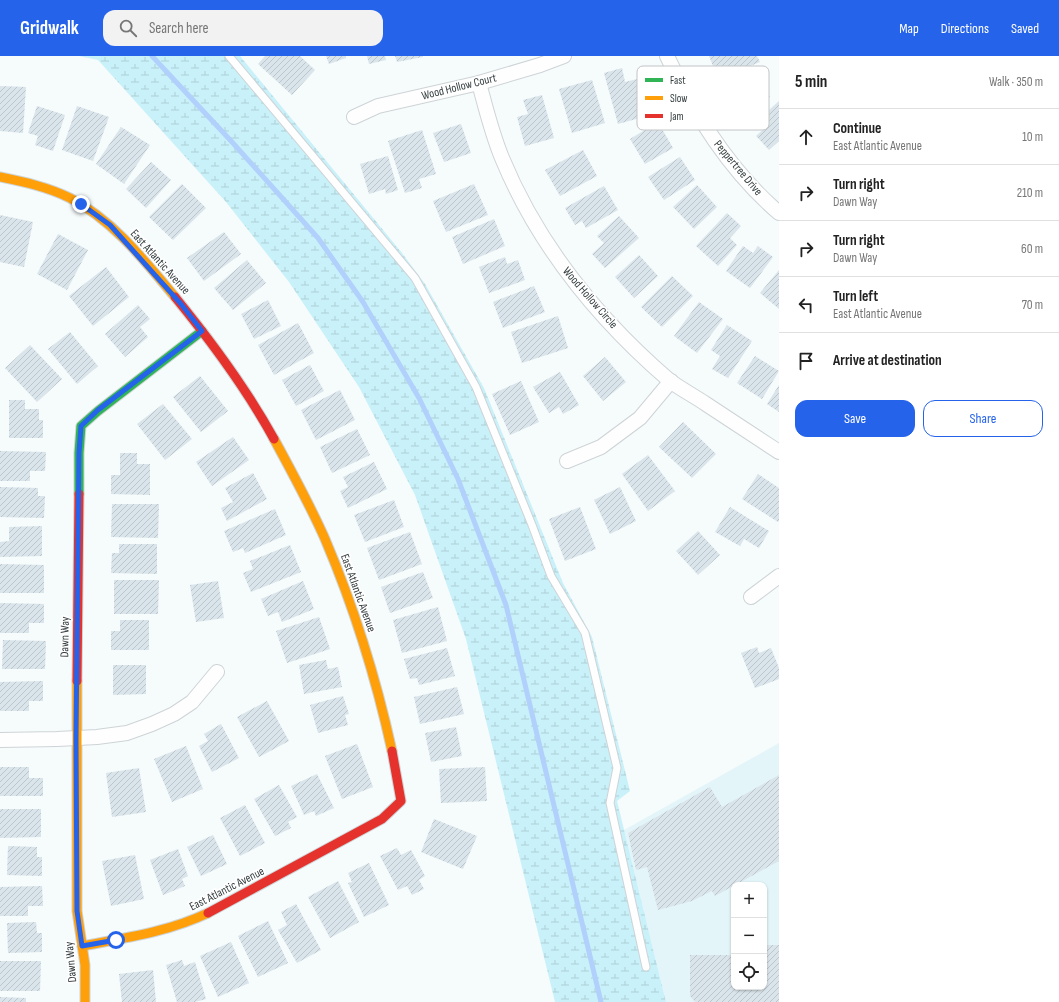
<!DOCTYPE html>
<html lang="en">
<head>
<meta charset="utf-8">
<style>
	:root { --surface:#fff; --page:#f2f2f2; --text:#222; --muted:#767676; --line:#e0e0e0; --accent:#2563eb }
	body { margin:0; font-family:"Sofia Sans Condensed",sans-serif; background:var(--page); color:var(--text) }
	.controls { position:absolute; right:12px; bottom:12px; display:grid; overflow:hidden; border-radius:8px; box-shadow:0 1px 3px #0004 }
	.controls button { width:36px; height:36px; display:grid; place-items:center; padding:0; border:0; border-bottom:1px solid var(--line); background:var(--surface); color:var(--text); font:20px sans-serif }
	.stop { position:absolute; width:12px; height:12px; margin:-9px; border:3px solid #2563eb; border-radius:50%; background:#fff }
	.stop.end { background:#2563eb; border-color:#fff; box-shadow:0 1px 4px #0008 }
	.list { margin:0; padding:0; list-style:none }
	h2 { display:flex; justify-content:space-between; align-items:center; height:52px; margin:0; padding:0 16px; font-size:17px }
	h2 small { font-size:13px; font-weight:400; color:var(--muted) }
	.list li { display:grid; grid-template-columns:26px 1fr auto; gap:12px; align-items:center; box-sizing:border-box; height:56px; padding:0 16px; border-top:1px solid var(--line) }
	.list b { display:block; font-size:15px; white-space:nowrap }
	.list p { margin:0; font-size:13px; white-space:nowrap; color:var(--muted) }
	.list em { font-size:13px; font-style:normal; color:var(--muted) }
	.actions { display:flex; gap:8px; padding:12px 16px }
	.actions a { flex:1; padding:9px 0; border:1px solid var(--accent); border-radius:12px; text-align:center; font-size:14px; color:var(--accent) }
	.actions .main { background:var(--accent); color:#fff }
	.icon { flex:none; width:22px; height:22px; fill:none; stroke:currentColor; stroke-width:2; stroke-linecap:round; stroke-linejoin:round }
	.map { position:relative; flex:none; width:779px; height:946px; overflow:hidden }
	header { display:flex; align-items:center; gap:24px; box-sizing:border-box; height:56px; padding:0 20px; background:var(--accent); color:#fff }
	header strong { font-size:19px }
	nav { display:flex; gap:22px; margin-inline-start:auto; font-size:14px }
	.search { width:280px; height:36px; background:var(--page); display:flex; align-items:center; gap:10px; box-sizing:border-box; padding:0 14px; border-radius:12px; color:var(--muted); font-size:15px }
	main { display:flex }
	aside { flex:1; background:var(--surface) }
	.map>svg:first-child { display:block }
	.built { fill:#e4f5f9; fill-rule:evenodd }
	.wetland { fill:url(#wetland-marsh) }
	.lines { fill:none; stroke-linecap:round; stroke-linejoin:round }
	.stream { stroke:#b1d0fb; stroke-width:5 }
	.building { fill:url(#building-hatch) }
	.lane-casing { stroke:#ced4d6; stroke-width:9 }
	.street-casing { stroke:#ced4d6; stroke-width:16 }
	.fast-casing { stroke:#ced4d6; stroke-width:11 }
	.slow-casing { stroke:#ced4d6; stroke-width:11 }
	.jam-casing { stroke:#ced4d6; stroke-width:11 }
	.lane { stroke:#fefeff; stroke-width:7 }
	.street { stroke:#fefeff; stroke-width:14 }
	.fast { stroke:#30b455; stroke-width:9 }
	.slow { stroke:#ff9f0a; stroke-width:9 }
	.jam { stroke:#e5322d; stroke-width:9 }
	.route { stroke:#2563eb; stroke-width:5 }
	.labels { text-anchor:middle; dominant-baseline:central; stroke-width:3.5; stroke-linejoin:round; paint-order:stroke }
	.street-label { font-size:12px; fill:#333c3e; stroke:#fff }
	.key { fill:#fff; stroke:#c2c4c5; stroke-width:1 }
	.key-label { font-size:11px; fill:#333c3e }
</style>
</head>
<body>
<header>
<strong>Gridwalk</strong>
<div class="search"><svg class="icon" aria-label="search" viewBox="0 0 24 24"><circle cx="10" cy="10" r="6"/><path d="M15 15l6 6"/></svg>Search here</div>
<nav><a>Map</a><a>Directions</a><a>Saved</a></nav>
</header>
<main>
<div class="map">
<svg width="779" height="946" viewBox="0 0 779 946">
	<defs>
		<pattern id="wetland-marsh" width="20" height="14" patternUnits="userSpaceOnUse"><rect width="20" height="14" fill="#c9f1f9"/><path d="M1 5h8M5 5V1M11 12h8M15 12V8" fill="none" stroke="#add0d6"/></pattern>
		<pattern id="building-hatch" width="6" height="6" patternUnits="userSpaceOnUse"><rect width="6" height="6" fill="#dae5eb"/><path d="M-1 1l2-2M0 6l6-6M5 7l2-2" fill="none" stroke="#bcc5cb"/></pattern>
	</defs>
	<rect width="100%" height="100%" fill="#f6fbfc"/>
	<path class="built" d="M779 687V946H666L624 774ZM734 829H764V931H734Z"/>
	<polygon class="wetland" points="79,0 240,0 402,197 425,228 484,332 563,527 592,581 630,735 617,745 666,946 555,946 466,583 415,439 359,331 289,226 226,146 98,4"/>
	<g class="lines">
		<polyline class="stream" points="152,0 232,86 318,182 363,246 419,342 458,423 506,549 601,946"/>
	</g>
	<g class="building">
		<polygon points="265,0 300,0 315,14 292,39 258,8"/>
		<polygon points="326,0 346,0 346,2 329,8"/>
		<polygon points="367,0 385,0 386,4 369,8"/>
		<polygon points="395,0 423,0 423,1 397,6"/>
		<polygon points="709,0 757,0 760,6 718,23"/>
		<polygon points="622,12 625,26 637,23 647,60 618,68 604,17"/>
		<polygon points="756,15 770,41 741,57 727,31"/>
		<polygon points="592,24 605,67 572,77 559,33"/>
		<polygon points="0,30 26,31 23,77 0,75"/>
		<polygon points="542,39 554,82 525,90 517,61 528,58 523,44"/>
		<polygon points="779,45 779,85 769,94 756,80 767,70 760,62"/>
		<polygon points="37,50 65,59 53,95 35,89 38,80 28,77"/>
		<polygon points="77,50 109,61 93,105 62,94"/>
		<polygon points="658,66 673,92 645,108 630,83"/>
		<polygon points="461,68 471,97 444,106 433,77"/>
		<polygon points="121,71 150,89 124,128 96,108"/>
		<polygon points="422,74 436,118 419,123 422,132 405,137 388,85"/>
		<polygon points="583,94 597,120 560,140 545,114"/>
		<polygon points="388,100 398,134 386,138 385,133 369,138 360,108"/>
		<polygon points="680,101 695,124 664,144 648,121"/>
		<polygon points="151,106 171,124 146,152 126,133"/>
		<polygon points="182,128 206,152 173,184 149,161"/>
		<polygon points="474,128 488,159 446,176 433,145"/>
		<polygon points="697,129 717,151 694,173 673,151"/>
		<polygon points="604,130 618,154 586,172 582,165 575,169 565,152"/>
		<polygon points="727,157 741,170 730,182 737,189 718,210 696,190"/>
		<polygon points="0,159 33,166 24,211 0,206"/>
		<polygon points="619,160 639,182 605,212 592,198 604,187 597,180"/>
		<polygon points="494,163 505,190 463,208 452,181"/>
		<polygon points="224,176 241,198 204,225 187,202"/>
		<polygon points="58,178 88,194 67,234 37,218"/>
		<polygon points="743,190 753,197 758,190 773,201 750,232 726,215"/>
		<polygon points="639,199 658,220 634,242 615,221"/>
		<polygon points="505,201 507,208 518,204 525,224 489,237 479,211"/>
		<polygon points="247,204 266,227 233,254 214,232"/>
		<polygon points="106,211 129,241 93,270 69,240"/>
		<polygon points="779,214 779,253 760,237"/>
		<polygon points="672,220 693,240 662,271 641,251"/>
		<polygon points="534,230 545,256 503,272 493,246"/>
		<polygon points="268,244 281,270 254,283 241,258"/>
		<polygon points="699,246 723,263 697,297 674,280"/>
		<polygon points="138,249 150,263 140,271 148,281 125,301 105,278"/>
		<polygon points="558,260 568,292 522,307 511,276"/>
		<polygon points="298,267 314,297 274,319 258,289"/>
		<polygon points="727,269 752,285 728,322 712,313 720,300 711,294"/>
		<polygon points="70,276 98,310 77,328 48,293"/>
		<polygon points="30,289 62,323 37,346 5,312"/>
		<polygon points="755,300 779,315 762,343 737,327"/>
		<polygon points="605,301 626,326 603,345 583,320"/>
		<polygon points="310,309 324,335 296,350 282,324"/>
		<polygon points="560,316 579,349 563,358 559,351 549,357 533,331"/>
		<polygon points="200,320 228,355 201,376 173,341"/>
		<polygon points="521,325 539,366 510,379 492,338"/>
		<polygon points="779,329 779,356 767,348"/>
		<polygon points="340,334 355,364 316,384 301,354"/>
		<polygon points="9,344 25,344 25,353 39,353 39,364 43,364 43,382 9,382"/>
		<polygon points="163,348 192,383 165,404 137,368"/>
		<polygon points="683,366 716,398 692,422 659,391"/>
		<polygon points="357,373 370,399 332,417 320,391"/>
		<polygon points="233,381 249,404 212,430 196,406"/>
		<polygon points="0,395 46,396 45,415 30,415 30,425 0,425"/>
		<polygon points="120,397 137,397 137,408 150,408 150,439 111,438 111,419 120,419"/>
		<polygon points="648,399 675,435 648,455 622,418"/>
		<polygon points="374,406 387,433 348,452 340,435 348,431 343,421"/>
		<polygon points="253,417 267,443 227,465 221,452 233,446 225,432"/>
		<polygon points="758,418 779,432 779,465 778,466 742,443"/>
		<polygon points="0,431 38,432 38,440 45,440 44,462 0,461"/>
		<polygon points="620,431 636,465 610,478 594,444"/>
		<polygon points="394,444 404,471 365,486 354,459"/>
		<polygon points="112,448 159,448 158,482 111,481"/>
		<polygon points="580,451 596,493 565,505 549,463"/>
		<polygon points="730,451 769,475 759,492 744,483 740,490 715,476"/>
		<polygon points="275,453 286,479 245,497 243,492 233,496 224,475"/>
		<polygon points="42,470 42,500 0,501 0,486 9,485 9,471"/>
		<polygon points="698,475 720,499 698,519 676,495"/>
		<polygon points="410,476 422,508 379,524 367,492"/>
		<polygon points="119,488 157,488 157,518 111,517 112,497 119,497"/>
		<polygon points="290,489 301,516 251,536 243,517 253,513 250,505"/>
		<polygon points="0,508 44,509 44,537 0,537"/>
		<polygon points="423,516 433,542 390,557 381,531"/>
		<polygon points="114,524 159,524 158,558 114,558"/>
		<polygon points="218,525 224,562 196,566 190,529"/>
		<polygon points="303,525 314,553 282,566 278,556 268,560 261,543"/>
		<polygon points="0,547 44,548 44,567 29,567 29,577 0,577"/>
		<polygon points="438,551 447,585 402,597 393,564"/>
		<polygon points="319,561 330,593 287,607 276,575"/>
		<polygon points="120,564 149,564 149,594 111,594 111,575 120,575"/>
		<polygon points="3,584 46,585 45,613 2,613"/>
		<polygon points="757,591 759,597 771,592 779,612 779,623 755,632 741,597"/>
		<polygon points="447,592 455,620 419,629 417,622 410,623 404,603"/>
		<polygon points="326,604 328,613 338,611 342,631 304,638 299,609"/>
		<polygon points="113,609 146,609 146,638 113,639"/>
		<polygon points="43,625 43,645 29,645 29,655 0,655 0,626"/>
		<polygon points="457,631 464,658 420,668 414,641"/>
		<polygon points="343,640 349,658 345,659 348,669 318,677 310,649"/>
		<polygon points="267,645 289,685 259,701 237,661"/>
		<polygon points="221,668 239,702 212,716 199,690 208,685 204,678"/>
		<polygon points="456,671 462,700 431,706 425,677"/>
		<polygon points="357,688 373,731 342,743 325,700"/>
		<polygon points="186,690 203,733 172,746 154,703"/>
		<polygon points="0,711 29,711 29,722 43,722 43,740 0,740"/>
		<polygon points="485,711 487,745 441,747 439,713"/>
		<polygon points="139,712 146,756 112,761 106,717"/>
		<polygon points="317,718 334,752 316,760 314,755 304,759 291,730"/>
		<polygon points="779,719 779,805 715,840 712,835 692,845 658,854 647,811 636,814 628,777 710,731 722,751"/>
		<polygon points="279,729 297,761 288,766 291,772 275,780 254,743"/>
		<polygon points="245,749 265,787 240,800 220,762"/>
		<polygon points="0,753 41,753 41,781 0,782"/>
		<polygon points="434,763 477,780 463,813 421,796"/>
		<polygon points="213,779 227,808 201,820 187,791"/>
		<polygon points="8,790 37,791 37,801 42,801 42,820 7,819"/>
		<polygon points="397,792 401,799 411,794 425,820 419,824 424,833 412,839 407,830 398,834 380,800"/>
		<polygon points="178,793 188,820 182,823 185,830 163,839 150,804"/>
		<polygon points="135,799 144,843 111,850 102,805"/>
		<polygon points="369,807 389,849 364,861 348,827 352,826 348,817"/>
		<polygon points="338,825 359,866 330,882 308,841"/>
		<polygon points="42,830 43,850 28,850 28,860 0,860 0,831"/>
		<polygon points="296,848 321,894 297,907 278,874 287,869 281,856"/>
		<polygon points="268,865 288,907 258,921 238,880"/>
		<polygon points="36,866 37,877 42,877 42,896 8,897 7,867"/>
		<polygon points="231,886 249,927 218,941 200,900"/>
		<polygon points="764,889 779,889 779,946 695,946 690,940 690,899 734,899 734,931 764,931"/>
		<polygon points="182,904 184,910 195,906 206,943 195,946 177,946 166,909"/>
		<polygon points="0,905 41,905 40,935 0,935"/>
		<polygon points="153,914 156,946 122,946 119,918"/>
		<polygon points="0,941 26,942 26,946 0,946"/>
	</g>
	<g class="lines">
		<defs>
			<polyline id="lane" points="229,0 415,222 476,331 532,469 551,520 585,577 617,712 610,747 646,911"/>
			<g id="street">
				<path d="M667 0C694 58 729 114 779 157"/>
				<path d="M479 27C486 53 492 78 502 102 538 189 599 264 670 325 681 333 694 340 706 348 730 364 755 380 779 396"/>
				<polyline points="354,61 378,50 479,27 540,9 564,0"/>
				<polyline points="567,405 601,391 640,362 671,325"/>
				<polyline points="751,541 779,520"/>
				<polyline points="0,684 57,683 97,681 127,677 152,668 174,658 192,646 217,616"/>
			</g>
			<polyline id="fast" points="79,438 79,397 81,370 98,355 202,275"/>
			<g id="slow">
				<path d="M0 121C24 126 48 131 70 142 113 164 145 205 175 241"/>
				<path d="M274 383C292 416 310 449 325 483 354 551 376 622 392 695"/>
				<polyline points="77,625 77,855 85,909 85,946"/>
				<path d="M82 890C125 882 168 876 208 857"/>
			</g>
			<g id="jam">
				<path d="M175 241C211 285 246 332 274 383"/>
				<polyline points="77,625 79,438"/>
				<polyline points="208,857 382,763 401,745 392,695"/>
			</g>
		</defs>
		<use href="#lane" class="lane-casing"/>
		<use href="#street" class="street-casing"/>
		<use href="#fast" class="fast-casing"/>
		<use href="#slow" class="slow-casing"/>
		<use href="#jam" class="jam-casing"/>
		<use href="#lane" class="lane"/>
		<use href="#street" class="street"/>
		<use href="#fast" class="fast"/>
		<use href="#slow" class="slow"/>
		<use href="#jam" class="jam"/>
	</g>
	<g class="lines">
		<polyline class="route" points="81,148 110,169 181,248 202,275 98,354 81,370 79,397 76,682 77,855 82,890 116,884"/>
	</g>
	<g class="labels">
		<g class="street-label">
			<text transform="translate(459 31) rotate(-14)">Wood Hollow Court</text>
			<text transform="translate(738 112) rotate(50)">Peppertree Drive</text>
			<text transform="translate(160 206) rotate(48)">East Atlantic Avenue</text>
			<text transform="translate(590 242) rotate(49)">Wood Hollow Circle</text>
			<text transform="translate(358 537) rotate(70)">East Atlantic Avenue</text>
			<text transform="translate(65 581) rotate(-89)">Dawn Way</text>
			<text transform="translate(227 833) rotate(-27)">East Atlantic Avenue</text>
			<text transform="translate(71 906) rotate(-95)">Dawn Way</text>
		</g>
	</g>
	<rect x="637" y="10" width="132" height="64" rx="6" class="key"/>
	<rect x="645" y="22" width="18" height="4" fill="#30b455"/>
	<rect x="645" y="40" width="18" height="4" fill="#ff9f0a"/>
	<rect x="645" y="58" width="18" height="4" fill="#e5322d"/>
	<g class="key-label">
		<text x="670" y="28">Fast</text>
		<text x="670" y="46">Slow</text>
		<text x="670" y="64">Jam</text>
	</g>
</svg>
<div class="controls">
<button>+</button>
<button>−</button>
<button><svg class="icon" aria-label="locate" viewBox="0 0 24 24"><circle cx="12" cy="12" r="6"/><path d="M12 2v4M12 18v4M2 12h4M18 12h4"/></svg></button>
</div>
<div class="stop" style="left:116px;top:884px"></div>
<div class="stop end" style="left:81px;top:148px"></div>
</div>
<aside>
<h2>5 min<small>Walk · 350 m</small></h2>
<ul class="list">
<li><svg class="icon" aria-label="ahead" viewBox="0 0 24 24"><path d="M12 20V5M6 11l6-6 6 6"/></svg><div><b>Continue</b><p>East Atlantic Avenue</p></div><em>10 m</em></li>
<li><svg class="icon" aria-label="right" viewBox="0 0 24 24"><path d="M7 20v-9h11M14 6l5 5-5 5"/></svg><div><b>Turn right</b><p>Dawn Way</p></div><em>210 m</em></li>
<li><svg class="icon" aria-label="right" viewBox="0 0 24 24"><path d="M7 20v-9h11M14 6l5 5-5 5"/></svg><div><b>Turn right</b><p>Dawn Way</p></div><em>60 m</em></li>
<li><svg class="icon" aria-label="left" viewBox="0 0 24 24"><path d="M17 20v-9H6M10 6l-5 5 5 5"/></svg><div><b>Turn left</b><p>East Atlantic Avenue</p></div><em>70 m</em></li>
<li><svg class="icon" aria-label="arrive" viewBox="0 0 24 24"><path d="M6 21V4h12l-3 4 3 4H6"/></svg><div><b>Arrive at destination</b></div></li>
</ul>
<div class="actions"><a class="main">Save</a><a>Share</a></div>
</aside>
</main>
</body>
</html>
